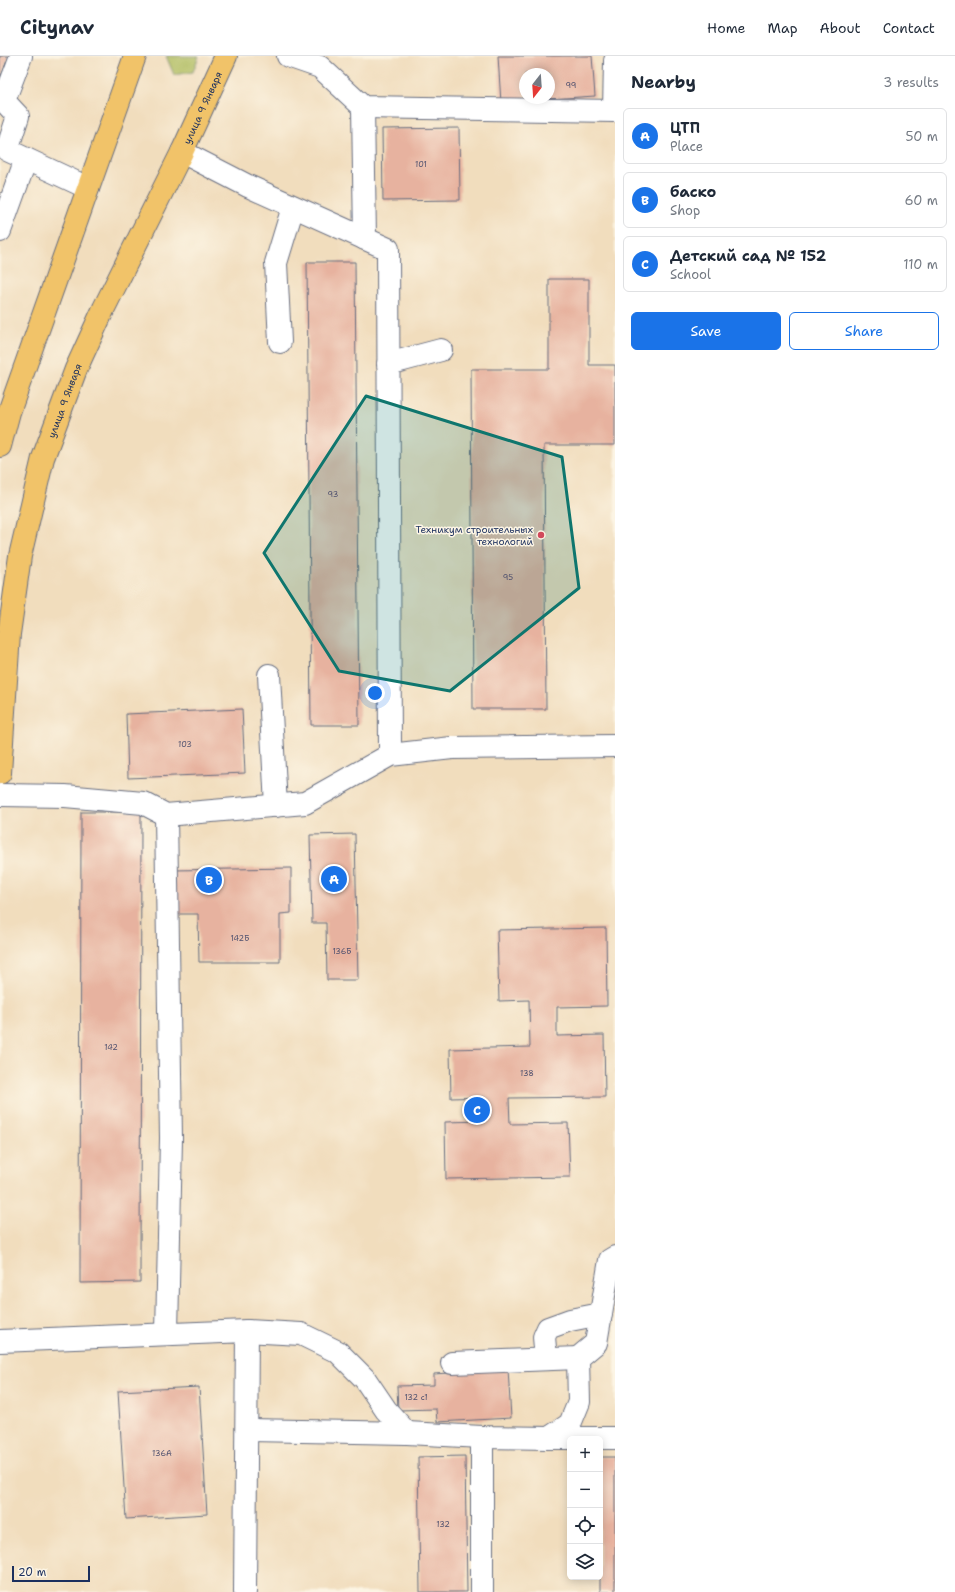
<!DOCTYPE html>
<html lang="en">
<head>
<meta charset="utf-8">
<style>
	:root { --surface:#fff; --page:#f2f2f3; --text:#1f2937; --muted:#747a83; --line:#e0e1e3; --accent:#1a73e8 }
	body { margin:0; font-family:"Shantell Sans",sans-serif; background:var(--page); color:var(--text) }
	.controls { position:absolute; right:12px; bottom:12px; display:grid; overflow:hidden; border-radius:6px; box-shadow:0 2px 10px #0003 }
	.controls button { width:36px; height:36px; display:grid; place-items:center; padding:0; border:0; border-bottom:1px solid var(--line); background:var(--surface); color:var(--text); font:20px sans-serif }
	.compass { position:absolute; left:519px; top:12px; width:36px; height:36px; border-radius:50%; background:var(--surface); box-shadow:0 2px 10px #0003; rotate:197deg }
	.scale { position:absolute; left:12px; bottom:10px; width:78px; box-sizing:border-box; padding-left:4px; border:2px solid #1b2f5e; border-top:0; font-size:11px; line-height:14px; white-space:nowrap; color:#1b2f5e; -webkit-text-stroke:3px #fcf5e5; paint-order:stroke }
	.you { position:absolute; left:375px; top:637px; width:14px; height:14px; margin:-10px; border:3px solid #fff; border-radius:50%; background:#1a73e8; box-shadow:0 0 0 6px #1a73e833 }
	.badge { display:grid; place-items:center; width:26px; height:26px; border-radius:50%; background:var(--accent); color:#fff; font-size:13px; font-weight:700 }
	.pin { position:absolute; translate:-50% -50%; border:2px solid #fff; box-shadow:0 1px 4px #0006 }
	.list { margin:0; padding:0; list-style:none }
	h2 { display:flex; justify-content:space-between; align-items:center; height:52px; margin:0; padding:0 16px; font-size:17px }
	h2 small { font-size:13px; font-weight:400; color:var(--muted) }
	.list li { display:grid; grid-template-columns:26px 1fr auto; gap:12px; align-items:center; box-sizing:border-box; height:56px; margin:0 8px 8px; padding:0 8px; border:1px solid var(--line); border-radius:6px }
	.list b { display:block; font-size:15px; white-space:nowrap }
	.list p { margin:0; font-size:13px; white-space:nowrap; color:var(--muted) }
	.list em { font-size:13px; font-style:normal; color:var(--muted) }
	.actions { display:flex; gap:8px; padding:12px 16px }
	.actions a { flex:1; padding:9px 0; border:1px solid var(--accent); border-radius:6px; text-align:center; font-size:14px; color:var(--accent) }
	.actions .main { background:var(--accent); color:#fff }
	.icon { flex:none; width:22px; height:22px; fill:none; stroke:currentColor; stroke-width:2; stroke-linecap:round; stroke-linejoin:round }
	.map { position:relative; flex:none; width:615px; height:1536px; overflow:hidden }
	header { display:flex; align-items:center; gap:24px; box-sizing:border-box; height:56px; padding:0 20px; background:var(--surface); border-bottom:1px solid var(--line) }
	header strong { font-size:19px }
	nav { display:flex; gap:22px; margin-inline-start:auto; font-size:14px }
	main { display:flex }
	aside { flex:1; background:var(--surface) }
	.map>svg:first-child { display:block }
	.green { fill:#aebb5d; stroke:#64755e }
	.building { fill:#e7b29f }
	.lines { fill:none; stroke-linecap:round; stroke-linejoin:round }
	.minor-casing { stroke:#666c7f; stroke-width:24 }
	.major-casing { stroke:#666c7f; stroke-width:24 }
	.minor { stroke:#fff; stroke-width:22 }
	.major { stroke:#f1c369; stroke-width:22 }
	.marked { fill:#0f766e; fill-opacity:0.2; stroke:#0f766e; stroke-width:3; stroke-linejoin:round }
	.poi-dot { fill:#d1495b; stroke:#fcf5e5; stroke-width:1.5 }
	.labels { text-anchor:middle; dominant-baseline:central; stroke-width:3; stroke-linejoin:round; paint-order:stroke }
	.number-label { font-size:8px; fill:#4e506e }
	.street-label { font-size:10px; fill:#1b2f5e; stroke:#fcf5e5 }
	.poi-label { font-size:10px; fill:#1b2f5e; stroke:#fcf5e5; text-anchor:end }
</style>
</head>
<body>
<header>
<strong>Citynav</strong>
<nav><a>Home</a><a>Map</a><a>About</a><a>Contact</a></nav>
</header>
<main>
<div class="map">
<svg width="615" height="1536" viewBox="0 0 615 1536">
	<rect width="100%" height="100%" fill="#fcf5e5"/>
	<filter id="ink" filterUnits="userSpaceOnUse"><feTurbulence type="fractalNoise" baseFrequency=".025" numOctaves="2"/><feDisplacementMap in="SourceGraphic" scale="8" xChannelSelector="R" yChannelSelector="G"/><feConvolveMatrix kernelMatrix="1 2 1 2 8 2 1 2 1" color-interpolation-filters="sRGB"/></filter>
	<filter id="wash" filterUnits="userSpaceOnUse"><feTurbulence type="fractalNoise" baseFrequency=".012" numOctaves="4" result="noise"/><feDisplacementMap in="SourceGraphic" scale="16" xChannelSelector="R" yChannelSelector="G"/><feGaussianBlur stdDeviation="0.9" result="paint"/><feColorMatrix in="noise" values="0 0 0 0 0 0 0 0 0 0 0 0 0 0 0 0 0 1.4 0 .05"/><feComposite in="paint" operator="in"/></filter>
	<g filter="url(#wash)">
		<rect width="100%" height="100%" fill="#f1ddbd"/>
		<polygon class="green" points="166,0 199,0 193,16 174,19"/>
		<g id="blocks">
			<g class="building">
				<polygon points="0,0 9,0 0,23"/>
				<polygon points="498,0 592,0 595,40 549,43 549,18 525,18 525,42 548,42 548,43 501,47"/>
				<polygon points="459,72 460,144 383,145 382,73"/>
				<polygon points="307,206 355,206 359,669 311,669"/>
				<polygon points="549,223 589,223 589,309 615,309 615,389 544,389 546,653 473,653 471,313 549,313"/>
				<polygon points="242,653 245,717 128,722 126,658"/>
				<polygon points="81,756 141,756 140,1226 80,1227"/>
				<polygon points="355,778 358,924 327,924 326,867 312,867 310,779"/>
				<polygon points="291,812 291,857 280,858 280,906 199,906 198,858 175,858 174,814"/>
				<polygon points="606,872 607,950 557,951 557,980 604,979 605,1041 509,1042 510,1068 568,1067 570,1121 446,1123 445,1066 485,1065 484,1041 451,1042 450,993 530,991 529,944 499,945 497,874"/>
				<polygon points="508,1313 511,1362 437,1366 436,1353 398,1354 397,1330 434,1329 434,1318"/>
				<polygon points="199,1331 207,1458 126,1463 118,1335"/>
				<polygon points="465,1400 467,1536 420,1536 418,1401"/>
				<rect x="600" y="1401" width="15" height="135"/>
			</g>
		</g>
	</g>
	<g filter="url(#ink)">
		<use href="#blocks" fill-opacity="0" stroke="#666c7f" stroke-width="1"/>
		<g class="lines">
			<defs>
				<g id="minor">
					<polyline points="21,0 4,45 18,60 7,94 88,132"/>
					<polyline points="288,0 320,11 363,51 615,55"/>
					<polyline points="363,51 365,183"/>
					<polyline points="614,55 615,5"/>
					<polyline points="0,175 26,103"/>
					<polyline points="280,286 276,207 293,151"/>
					<polyline points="388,308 441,294"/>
					<polyline points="269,619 276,750"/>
					<polyline points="390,699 452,692 615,690"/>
					<polyline points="0,739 65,740 143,747 166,759 305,747 390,699 388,193 248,130 182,96"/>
					<polyline points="166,759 171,1082 167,1278"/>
					<polyline points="247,1275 301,1278 338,1296 365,1323 386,1354 407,1377"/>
					<polyline points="0,1285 247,1275 245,1536"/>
					<polyline points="546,1303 544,1281 548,1272 570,1264 601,1258"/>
					<polyline points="452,1307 578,1302"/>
					<polyline points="247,1374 407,1377 482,1381 549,1382 570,1368 579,1346 578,1302 596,1287 610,1204 615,1201"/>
					<polyline points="549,1382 615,1382"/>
					<polyline points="482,1536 482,1381"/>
				</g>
				<g id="major">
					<polyline points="0,390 9,356 135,0"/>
					<path id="s1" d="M0 717 9 578 20 500 43 402 76 313 104 252 182 96 226 0"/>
				</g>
			</defs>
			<use href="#minor" class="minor-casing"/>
			<use href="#major" class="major-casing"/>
			<use href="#minor" class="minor"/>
			<use href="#major" class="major"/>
		</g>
	</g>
	<path class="marked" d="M366 340 562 401 579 532 450 635 339 615 264 497Z"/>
	<circle class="poi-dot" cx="541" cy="479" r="4"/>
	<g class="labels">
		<g class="number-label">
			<text x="571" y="29">99</text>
			<text x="421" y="108">101</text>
			<text x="333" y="438">93</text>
			<text x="508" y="521">95</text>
			<text x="185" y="688">103</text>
			<text x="240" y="882">142Б</text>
			<text x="342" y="895">136Б</text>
			<text x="111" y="991">142</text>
			<text x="527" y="1017">138</text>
			<text x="416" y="1341">132 с1</text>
			<text x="162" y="1397">136А</text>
			<text x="443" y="1468">132</text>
		</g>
		<g class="street-label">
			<text stroke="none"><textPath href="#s1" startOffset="704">улица 9 Января</textPath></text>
			<text stroke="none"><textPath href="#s1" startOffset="380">улица 9 Января</textPath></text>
		</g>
		<g class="poi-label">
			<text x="533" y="473">Техникум строительных<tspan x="533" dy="12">технологий</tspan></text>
		</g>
	</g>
</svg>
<div class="controls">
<button>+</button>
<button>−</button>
<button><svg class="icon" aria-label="locate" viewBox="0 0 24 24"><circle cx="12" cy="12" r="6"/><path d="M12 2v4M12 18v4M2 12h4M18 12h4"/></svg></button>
<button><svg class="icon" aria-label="layers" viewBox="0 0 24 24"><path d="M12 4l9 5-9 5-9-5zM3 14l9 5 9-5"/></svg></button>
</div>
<svg class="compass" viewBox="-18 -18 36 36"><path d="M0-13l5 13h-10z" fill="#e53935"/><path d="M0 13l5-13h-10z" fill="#747a83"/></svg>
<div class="scale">20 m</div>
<div class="you"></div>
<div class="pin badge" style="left:334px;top:823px">A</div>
<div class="pin badge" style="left:209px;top:824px">B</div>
<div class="pin badge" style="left:477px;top:1054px">C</div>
</div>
<aside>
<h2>Nearby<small>3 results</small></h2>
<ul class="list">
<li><span class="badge">A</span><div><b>ЦТП</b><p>Place</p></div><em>50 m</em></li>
<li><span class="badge">B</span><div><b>баско</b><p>Shop</p></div><em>60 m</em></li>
<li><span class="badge">C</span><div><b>Детский сад № 152</b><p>School</p></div><em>110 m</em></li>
</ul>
<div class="actions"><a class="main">Save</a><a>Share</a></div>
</aside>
</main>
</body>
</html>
